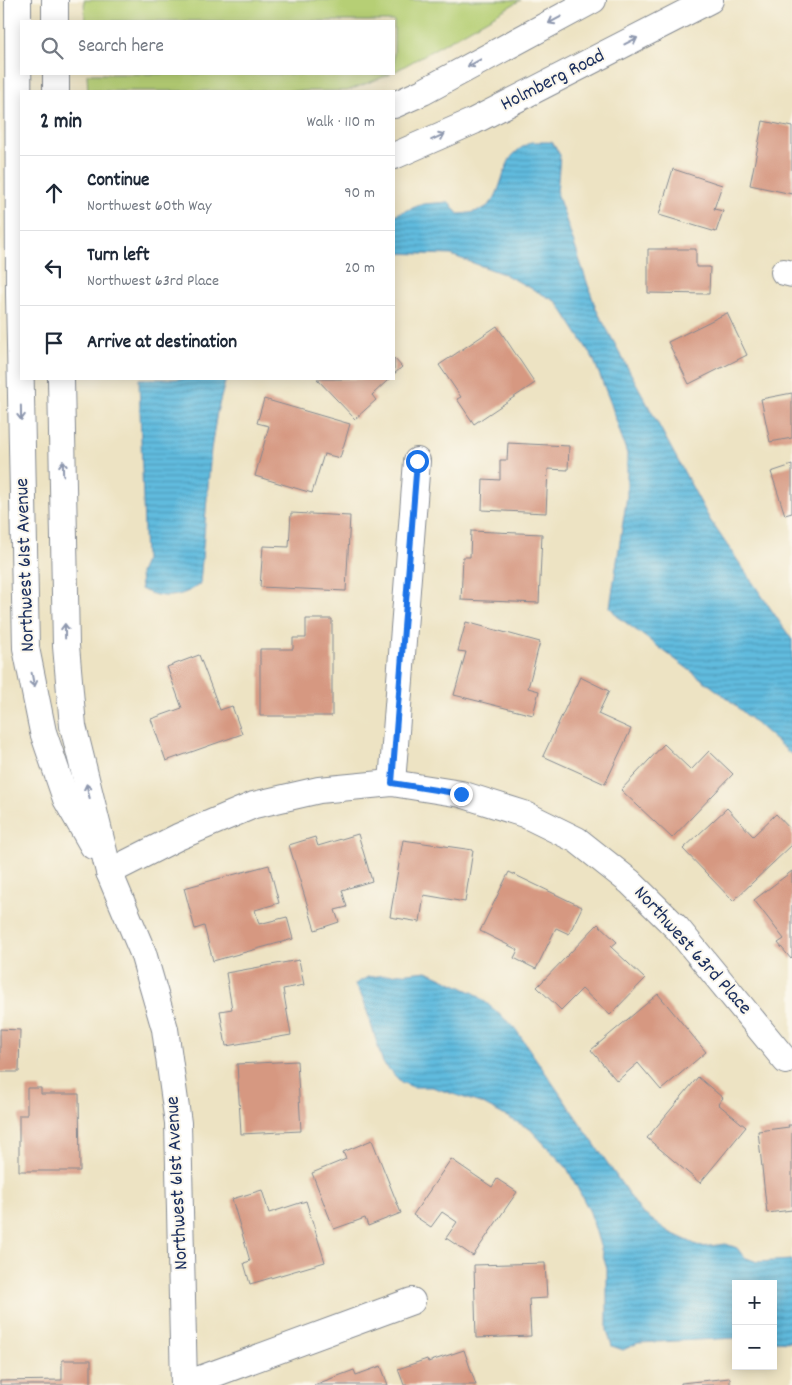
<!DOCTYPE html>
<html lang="en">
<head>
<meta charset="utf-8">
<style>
	:root { --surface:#fff; --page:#f2f2f3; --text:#1f2937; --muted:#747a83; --line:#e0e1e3 }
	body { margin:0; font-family:Dekko,sans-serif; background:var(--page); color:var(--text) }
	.controls { position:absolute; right:15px; bottom:15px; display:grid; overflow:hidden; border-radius:0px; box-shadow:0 2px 12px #0003 }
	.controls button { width:45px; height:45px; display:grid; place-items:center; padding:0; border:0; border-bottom:1px solid var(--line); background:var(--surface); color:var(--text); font:25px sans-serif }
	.stop { position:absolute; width:15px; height:15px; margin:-11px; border:4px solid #1a73e8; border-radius:50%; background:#fff }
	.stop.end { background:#1a73e8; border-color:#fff; box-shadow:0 1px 5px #0008 }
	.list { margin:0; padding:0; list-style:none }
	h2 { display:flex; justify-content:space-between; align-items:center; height:65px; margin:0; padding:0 20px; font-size:21px }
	h2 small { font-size:16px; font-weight:400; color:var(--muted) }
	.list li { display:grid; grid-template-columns:32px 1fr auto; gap:15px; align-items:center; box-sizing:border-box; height:75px; padding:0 20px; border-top:1px solid var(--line) }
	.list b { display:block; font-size:19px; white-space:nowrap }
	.list p { margin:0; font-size:16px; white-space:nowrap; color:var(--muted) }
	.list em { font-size:16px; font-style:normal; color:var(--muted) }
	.icon { flex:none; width:28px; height:28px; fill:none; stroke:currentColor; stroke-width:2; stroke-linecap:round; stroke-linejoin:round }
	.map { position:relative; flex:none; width:792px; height:1385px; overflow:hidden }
	.search { position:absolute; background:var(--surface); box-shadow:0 2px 12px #0003; left:20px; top:20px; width:375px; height:55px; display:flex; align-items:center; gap:12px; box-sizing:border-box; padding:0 18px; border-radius:0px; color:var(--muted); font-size:19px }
	.panel { position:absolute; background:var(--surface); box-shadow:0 2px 12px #0003; left:20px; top:90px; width:375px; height:290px; border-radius:0px }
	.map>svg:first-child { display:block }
	.park { fill:#b6cf75; stroke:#687f6a }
	.water { fill:url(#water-rules); stroke:#3e759e }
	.building { fill:#d69881 }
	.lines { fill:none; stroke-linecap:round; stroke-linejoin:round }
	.minor-casing { stroke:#848990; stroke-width:28 }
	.minor { stroke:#fff; stroke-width:26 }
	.oneway { stroke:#8d97ae }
	.route { stroke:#1a73e8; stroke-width:6 }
	.labels { text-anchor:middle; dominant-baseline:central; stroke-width:4; stroke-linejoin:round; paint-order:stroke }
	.street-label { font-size:20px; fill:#1b2f5e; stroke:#fbf7ec }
</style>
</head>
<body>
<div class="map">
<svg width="792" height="1385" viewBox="0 0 792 1385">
	<defs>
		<pattern id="water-rules" width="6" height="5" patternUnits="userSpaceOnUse" patternTransform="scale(1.25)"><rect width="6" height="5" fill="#60bbde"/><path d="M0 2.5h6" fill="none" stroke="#4e98b7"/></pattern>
	</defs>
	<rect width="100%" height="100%" fill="#fbf7ec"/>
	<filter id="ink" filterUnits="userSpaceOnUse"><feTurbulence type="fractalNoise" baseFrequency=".02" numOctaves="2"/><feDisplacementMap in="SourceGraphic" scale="10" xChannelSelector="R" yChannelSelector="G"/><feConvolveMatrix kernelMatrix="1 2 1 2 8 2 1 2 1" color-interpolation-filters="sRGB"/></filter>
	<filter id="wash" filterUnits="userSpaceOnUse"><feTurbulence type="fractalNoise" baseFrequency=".0096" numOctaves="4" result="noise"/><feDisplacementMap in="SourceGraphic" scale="20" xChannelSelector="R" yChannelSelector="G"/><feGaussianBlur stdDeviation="1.12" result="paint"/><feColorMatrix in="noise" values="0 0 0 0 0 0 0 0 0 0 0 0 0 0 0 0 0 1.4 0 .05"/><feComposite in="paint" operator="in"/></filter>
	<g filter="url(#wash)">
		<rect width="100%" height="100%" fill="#ede3c3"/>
		<g class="park">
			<polygon points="84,0 521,0 394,72 394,21 85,21"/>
			<polygon points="87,74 391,74 347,91 88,91"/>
		</g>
		<g class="water">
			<path d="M531 142H552L560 155 557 193 596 309 710 520 792 640V755L727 698 617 616 610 607 627 496V454L611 404 593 358 557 302 504 274 451 255 394 253V215L423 204 449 202 458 214C503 212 494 190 510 159 515 151 524 146 531 142Z"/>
			<path d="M139 379H226L217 412 211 449 200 584C182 598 161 600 141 589L140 573 145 561Z"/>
			<polygon points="427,971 476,994 514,1027 641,1212 669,1232 701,1247 726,1244 737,1248 744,1257 757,1262 792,1260 792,1342 773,1341 773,1284 736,1284 736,1338 638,1343 623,1350 612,1346 607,1330 607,1269 590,1212 567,1168 530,1129 483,1104 432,1087 413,1087 401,1082 383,1063 363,998 355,984 368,977"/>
		</g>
		<g id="blocks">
			<g class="building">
				<polygon points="763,121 792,127 792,194 750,185"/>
				<polygon points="673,169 722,185 714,209 723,211 716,232 659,215"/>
				<polygon points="648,249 696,249 696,267 710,267 709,294 648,293"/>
				<polygon points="727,313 747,355 689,384 668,342"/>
				<polygon points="497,326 535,383 474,424 457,399 461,397 439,365"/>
				<polygon points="394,358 402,367 394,374"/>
				<polygon points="317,379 389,379 372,395 376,400 355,419"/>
				<polygon points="792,393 792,438 770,442 761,399"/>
				<polygon points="264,399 350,424 340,458 324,454 312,493 255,476 269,426 257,423"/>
				<polygon points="508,443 569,446 568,470 548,469 546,513 482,510 483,479 500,480 500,460 507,460"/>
				<polygon points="792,465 792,513 785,515 771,472"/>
				<polygon points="291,513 350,516 346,591 260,587 263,546 289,547"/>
				<polygon points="471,531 542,534 539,603 461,600 463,557 470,557"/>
				<polygon points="306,619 332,619 332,716 260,716 260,649 293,649 293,638 306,638"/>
				<polygon points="466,622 540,642 528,688 539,691 533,715 454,695 466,652 458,651"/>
				<polygon points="199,655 220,710 232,706 242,734 166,761 151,719 182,708 167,667"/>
				<polygon points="580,677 609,691 598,714 631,729 605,784 543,756"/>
				<polygon points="664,744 691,770 709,751 733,774 672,838 621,790"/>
				<polygon points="727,808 753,836 776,814 792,831 792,845 733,901 683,849"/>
				<polygon points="358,834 372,881 342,890 347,907 335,910 339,922 315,930 289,845 315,837 318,846"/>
				<polygon points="403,840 473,850 465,902 424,895 420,922 390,917"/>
				<polygon points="269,865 279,903 255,910 259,924 287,917 293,939 213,961 204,926 195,929 184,888"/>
				<polygon points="792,871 792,958 791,959 778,943 784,939 754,900"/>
				<polygon points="509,872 582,907 569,934 556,928 536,969 514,958 518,950 480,931"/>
				<polygon points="598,924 617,942 611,947 645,979 610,1015 582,989 561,1010 537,987"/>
				<polygon points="299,960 304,985 283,989 291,1035 226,1046 220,1011 232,1009 226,973"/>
				<polygon points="658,994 706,1052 661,1090 638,1063 617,1081 591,1050"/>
				<polygon points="0,1029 20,1030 19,1072 0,1072"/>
				<polygon points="297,1061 301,1131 241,1134 237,1064"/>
				<polygon points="698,1077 723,1098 718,1104 746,1127 700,1183 647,1138"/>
				<polygon points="27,1088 41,1088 41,1094 79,1094 80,1171 19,1171 19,1115 27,1115"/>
				<polygon points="788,1125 792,1125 792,1210 767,1213 758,1131 789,1127"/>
				<polygon points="372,1140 401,1213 368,1226 365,1218 334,1229 312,1173 346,1159 343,1152"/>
				<polygon points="451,1159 492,1187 497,1179 517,1192 473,1256 446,1238 457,1222 442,1212 431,1227 413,1215"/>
				<polygon points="262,1190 269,1213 306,1201 325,1262 250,1284 244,1263 250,1261 232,1199"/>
				<polygon points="545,1263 547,1298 529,1299 531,1336 476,1338 474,1265"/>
				<polygon points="464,1350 476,1385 404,1385 398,1369 427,1359 428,1362"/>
				<polygon points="62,1360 91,1360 91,1385 0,1385 0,1381 62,1380"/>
				<polygon points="381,1366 388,1385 314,1385 354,1370 356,1375"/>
				<polygon points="730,1378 730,1385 681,1385 681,1383"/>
			</g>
		</g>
	</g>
	<g filter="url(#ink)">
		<use href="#blocks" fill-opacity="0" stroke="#848990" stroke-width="1"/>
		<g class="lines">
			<defs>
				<g id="minor">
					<polyline points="18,0 19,295 26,648 43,732 66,799 93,846"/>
					<polyline points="55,0 55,21"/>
					<polyline points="56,74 56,91"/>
					<polyline points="394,105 423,92 593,0"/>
					<polyline points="394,156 474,121 710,0"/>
					<polyline points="784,272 792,274"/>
					<polyline points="61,379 66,646 73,726 109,872 143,953 165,1029 178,1123 184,1385 412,1301"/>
					<polyline points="392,783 417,461"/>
					<polyline points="109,872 178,837 254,805 319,790 392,783 461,794 524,814 577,840 630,882 677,928 786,1061"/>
				</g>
			</defs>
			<use href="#minor" class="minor-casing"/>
			<use href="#minor" class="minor"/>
		</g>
		<defs><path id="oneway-shaft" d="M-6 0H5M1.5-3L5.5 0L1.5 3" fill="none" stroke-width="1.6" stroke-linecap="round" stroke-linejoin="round" transform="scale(1.25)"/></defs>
		<g class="oneway">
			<use href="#oneway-shaft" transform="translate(555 20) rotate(152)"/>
			<use href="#oneway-shaft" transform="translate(631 41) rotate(-27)"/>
			<use href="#oneway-shaft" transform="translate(474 63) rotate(151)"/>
			<use href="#oneway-shaft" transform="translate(438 137) rotate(-24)"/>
			<use href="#oneway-shaft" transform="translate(21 413) rotate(89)"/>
			<use href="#oneway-shaft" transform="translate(63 468) rotate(-91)"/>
			<use href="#oneway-shaft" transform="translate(65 631) rotate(-91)"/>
			<use href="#oneway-shaft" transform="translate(33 680) rotate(79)"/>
			<use href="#oneway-shaft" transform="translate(88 791) rotate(-103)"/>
		</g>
	</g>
	<g class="lines" filter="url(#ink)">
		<polyline class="route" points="417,461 392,783 461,794"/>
	</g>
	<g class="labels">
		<g class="street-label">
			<text transform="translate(553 81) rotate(-27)">Holmberg Road</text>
			<text transform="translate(26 565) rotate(-92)">Northwest 61st Avenue</text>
			<text transform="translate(692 951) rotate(48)">Northwest 63rd Place</text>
			<text transform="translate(178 1183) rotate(-93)">Northwest 61st Avenue</text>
		</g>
	</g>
</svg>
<div class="controls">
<button>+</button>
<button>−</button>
</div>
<div class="stop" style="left:417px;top:461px"></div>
<div class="stop end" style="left:461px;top:794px"></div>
<div class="search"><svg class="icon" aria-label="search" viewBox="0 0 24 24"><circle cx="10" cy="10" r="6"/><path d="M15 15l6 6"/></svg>Search here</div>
<section class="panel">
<h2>2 min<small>Walk · 110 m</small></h2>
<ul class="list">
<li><svg class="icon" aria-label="ahead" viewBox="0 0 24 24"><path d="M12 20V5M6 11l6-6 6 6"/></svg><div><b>Continue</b><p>Northwest 60th Way</p></div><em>90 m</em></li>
<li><svg class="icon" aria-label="left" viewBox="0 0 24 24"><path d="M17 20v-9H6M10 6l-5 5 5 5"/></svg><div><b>Turn left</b><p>Northwest 63rd Place</p></div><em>20 m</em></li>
<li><svg class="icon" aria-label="arrive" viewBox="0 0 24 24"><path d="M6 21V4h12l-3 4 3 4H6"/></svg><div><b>Arrive at destination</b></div></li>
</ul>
</section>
</div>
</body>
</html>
